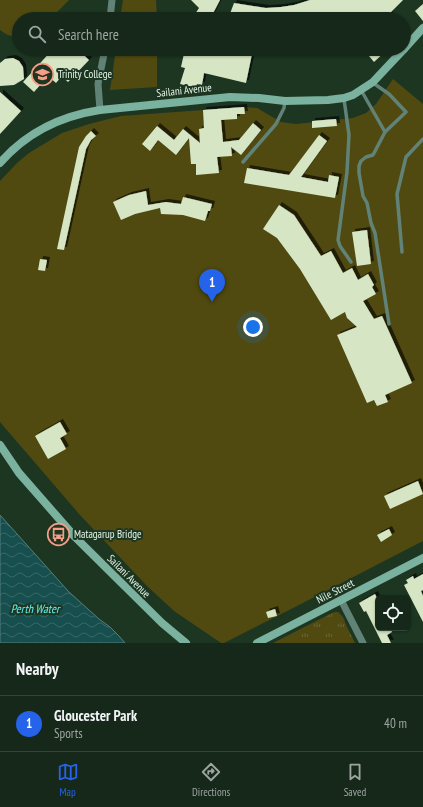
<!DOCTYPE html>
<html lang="en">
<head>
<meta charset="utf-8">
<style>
	:root { --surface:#16281a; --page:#1f3023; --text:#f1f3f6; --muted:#9ea6a2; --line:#354439; --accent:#2563eb }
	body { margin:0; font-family:"PT Sans Narrow",sans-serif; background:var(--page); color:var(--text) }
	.controls { position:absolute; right:12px; bottom:12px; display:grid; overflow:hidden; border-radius:6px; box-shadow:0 1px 3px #0004 }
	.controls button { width:36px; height:36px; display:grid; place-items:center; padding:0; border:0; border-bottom:1px solid var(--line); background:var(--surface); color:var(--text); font:20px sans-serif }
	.you { position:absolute; left:253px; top:327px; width:14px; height:14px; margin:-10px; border:3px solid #fff; border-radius:50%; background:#1a73e8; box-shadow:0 0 0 6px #1a73e833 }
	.badge { display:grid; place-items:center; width:26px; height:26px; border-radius:50%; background:var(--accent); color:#fff; font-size:13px; font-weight:700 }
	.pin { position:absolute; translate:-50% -33px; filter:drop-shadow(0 1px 2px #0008) }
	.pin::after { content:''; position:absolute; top:21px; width:14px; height:12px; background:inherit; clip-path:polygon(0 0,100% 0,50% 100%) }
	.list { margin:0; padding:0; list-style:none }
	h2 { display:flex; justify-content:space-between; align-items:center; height:52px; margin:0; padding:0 16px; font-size:17px }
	h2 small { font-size:13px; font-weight:400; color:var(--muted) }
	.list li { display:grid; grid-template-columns:26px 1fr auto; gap:12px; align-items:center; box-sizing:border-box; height:56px; padding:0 16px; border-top:1px solid var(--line) }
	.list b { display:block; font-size:15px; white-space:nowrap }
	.list p { margin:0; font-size:13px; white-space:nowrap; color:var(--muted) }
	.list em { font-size:13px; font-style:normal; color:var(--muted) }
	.icon { flex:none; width:22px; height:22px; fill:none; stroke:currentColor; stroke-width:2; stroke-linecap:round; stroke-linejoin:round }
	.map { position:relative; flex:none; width:423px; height:643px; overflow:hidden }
	.search { position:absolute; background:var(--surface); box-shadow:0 1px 3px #0004; left:12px; right:12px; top:12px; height:44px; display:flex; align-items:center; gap:10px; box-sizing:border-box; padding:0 14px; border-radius:22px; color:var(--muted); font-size:15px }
	.sheet { height:108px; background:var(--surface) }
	nav { display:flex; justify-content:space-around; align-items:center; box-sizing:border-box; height:56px; border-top:1px solid var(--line); background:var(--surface); font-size:11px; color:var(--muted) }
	nav a { display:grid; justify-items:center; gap:2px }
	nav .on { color:var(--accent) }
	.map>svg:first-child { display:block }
	.grass { fill:url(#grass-tufts) }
	.pitch { fill:#504a10 }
	.water { fill:url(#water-waves); stroke:#55807c }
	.building { fill:#d6e5c3; filter:url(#shadow) }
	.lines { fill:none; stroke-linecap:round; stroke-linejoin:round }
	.lane { stroke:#618277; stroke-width:3.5 }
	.street { stroke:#618277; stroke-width:7 }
	.secondary { stroke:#7ab19f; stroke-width:8 }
	.labels { text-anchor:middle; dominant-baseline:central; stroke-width:4; stroke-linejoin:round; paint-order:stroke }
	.poi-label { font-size:11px; fill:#e5f5e7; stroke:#1d3622; text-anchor:start }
	.street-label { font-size:11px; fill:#e5f5e7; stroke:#1d3622 }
	.water-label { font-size:12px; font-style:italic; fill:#60f1f0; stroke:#1d3622 }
</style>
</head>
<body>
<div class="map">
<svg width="423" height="643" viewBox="0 0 423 643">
	<defs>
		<pattern id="grass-tufts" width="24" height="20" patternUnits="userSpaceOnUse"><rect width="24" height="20" fill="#504a10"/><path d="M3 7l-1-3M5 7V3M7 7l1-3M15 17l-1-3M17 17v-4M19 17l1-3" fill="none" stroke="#696533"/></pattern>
		<pattern id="water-waves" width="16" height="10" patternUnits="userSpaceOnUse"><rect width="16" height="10" fill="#174e4e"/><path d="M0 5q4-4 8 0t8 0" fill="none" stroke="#396868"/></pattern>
		<filter id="shadow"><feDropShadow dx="3" dy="-3" stdDeviation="0" flood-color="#0009"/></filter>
	</defs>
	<rect width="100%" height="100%" fill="#1d3622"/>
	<polygon class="grass" points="335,612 338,612 343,617 346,625 355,643 273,643 332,613"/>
	<g class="pitch">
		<path d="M0 0H69L50 19H19V36C10 37 7 35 0 30Z"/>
		<polygon points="123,0 156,0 157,19 120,19"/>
		<polygon points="116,49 157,49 157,87 110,90"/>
		<polygon points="393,79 423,104 423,541 297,606 224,643 221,643 174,611 147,586 80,515 0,422 0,181 17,163 29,153 62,133 89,124 121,116 244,107 257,108 281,122 296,124 353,118 366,113 376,104"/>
	</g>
	<polygon class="water" points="0,515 69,592 99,619 110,627 119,636 125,643 0,643"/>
	<g class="building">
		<polygon points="191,0 220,0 210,19 205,19 195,14 199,8"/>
		<polygon points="310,0 403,0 389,14 393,19 228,19 234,3 266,8 281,7 294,5"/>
		<polygon points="423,4 423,21 415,11"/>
		<polygon points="53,49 77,49 89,60 68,82 62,76 56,83 48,76 34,92 23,82"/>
		<polygon points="185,49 253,49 246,83 204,73 202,85 197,84 196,88 180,84 185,68 181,67"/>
		<polygon points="377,49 388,49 374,62 369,56"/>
		<polygon points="13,58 19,61 23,67 24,79 14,85 0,86 0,63 5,59"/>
		<polygon points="0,92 21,111 0,134"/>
		<polygon points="244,107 245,114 237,114 237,119 221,120 223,142 239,140 253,123 261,130 241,155 231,147 232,156 217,157 219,173 196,175 196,164 191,164 189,138 176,155 158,140 150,151 142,144 157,126 174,140 183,129 200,143 199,129 204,128 203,110"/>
		<polygon points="336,119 337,126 312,128 312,121"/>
		<polygon points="91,131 96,136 91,140 86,149 64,250 57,249 79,147 86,136"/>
		<polygon points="319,135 327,141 301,177 328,182 329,175 339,177 335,198 244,183 247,168 289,175"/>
		<polygon points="146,191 148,205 166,202 173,203 181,204 183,197 212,204 210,211 208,211 205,221 183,215 161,214 160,208 135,214 121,220 113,202 129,195"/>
		<polygon points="279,205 294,215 321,256 331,251 343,273 352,268 358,280 368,274 374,285 372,287 376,294 363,301 374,319 382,316 412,383 385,395 388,402 377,406 374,400 367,403 337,335 357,327 347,318 345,312 331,320 300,269 277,238 263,229"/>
		<polygon points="367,230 371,264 357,266 352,232"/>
		<polygon points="40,259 47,260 45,271 38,270"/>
		<polygon points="60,422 67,434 60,438 66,449 48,459 35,436"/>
		<polygon points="418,481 423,494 390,509 384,496"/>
		<polygon points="389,529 392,535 381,542 377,535"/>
		<polygon points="423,574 423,590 421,591 423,596 423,622 404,585 408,583 406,580 413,576 414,579"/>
		<polygon points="375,594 378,600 378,628 390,628 392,632 387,635 391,643 382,643 366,611 364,612 359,603"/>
		<polygon points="275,609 277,616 268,618 266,612"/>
	</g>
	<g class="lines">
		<g class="lane">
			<polyline points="373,82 376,85 389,94 406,112 385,132 373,155 366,157 361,161 359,166 359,173 363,196 367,203 371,223 375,233 389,324"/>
			<polyline points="361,90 385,132"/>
			<polyline points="344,99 349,135 347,172 338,240 340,246 351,262"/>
			<polyline points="243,162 276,124 284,108 285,101"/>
			<polyline points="402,252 397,194 406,157 423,139"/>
		</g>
		<g class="street">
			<polyline points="110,19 112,0"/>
			<polyline points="100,110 98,84 105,49"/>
			<polyline points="341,600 363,643"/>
		</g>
		<g class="secondary">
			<polyline points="404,49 423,28"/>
			<path d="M0 163C26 133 61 116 100 110L230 97 259 98 285 101 328 100 344 98 353 95 373 82 404 49"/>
			<polyline points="0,445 19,473 75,537 162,623 186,643"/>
			<polyline points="257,643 423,558"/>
		</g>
	</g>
	<defs>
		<symbol id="school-ring" viewBox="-11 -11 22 22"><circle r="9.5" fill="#1d3622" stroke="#f49e88" stroke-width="1.5"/><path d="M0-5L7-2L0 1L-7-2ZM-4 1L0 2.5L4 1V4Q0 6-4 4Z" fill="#f49e88"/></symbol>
		<symbol id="bus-ring" viewBox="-11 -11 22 22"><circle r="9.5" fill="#1d3622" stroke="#f49e88" stroke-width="1.5"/><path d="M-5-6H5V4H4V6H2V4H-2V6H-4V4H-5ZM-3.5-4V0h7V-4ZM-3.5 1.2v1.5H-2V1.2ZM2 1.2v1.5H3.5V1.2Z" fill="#f49e88"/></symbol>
	</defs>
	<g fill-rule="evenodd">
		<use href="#school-ring" x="30" y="62" width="25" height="25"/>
		<use href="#bus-ring" x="46" y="522" width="25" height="25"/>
	</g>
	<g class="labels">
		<g class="poi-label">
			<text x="58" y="74">Trinity College</text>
			<text x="74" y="534">Matagarup Bridge</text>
		</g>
		<g class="street-label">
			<text transform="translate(184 90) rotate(-6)">Sailani Avenue</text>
			<text transform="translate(129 576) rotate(45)">Sailani Avenue</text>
			<text transform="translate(335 591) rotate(-27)">Nile Street</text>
		</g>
		<g class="water-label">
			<text x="35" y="608">Perth Water</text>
		</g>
	</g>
</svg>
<div class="controls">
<button><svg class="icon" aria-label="locate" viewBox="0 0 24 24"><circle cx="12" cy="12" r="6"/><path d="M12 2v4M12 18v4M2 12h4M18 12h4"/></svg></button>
</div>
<div class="you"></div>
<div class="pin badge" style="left:212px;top:302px">1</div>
<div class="search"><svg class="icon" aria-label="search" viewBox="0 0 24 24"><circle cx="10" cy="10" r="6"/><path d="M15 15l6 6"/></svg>Search here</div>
</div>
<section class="sheet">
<h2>Nearby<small></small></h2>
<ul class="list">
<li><span class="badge">1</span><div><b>Gloucester Park</b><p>Sports</p></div><em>40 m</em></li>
</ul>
</section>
<nav>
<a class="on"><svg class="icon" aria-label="map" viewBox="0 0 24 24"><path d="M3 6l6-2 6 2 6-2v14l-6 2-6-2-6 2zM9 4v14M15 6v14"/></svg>Map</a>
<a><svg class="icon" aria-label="directions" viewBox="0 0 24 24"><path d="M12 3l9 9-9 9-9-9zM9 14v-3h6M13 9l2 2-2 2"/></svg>Directions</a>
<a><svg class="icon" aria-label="saved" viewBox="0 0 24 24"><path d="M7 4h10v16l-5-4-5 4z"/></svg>Saved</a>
</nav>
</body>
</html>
